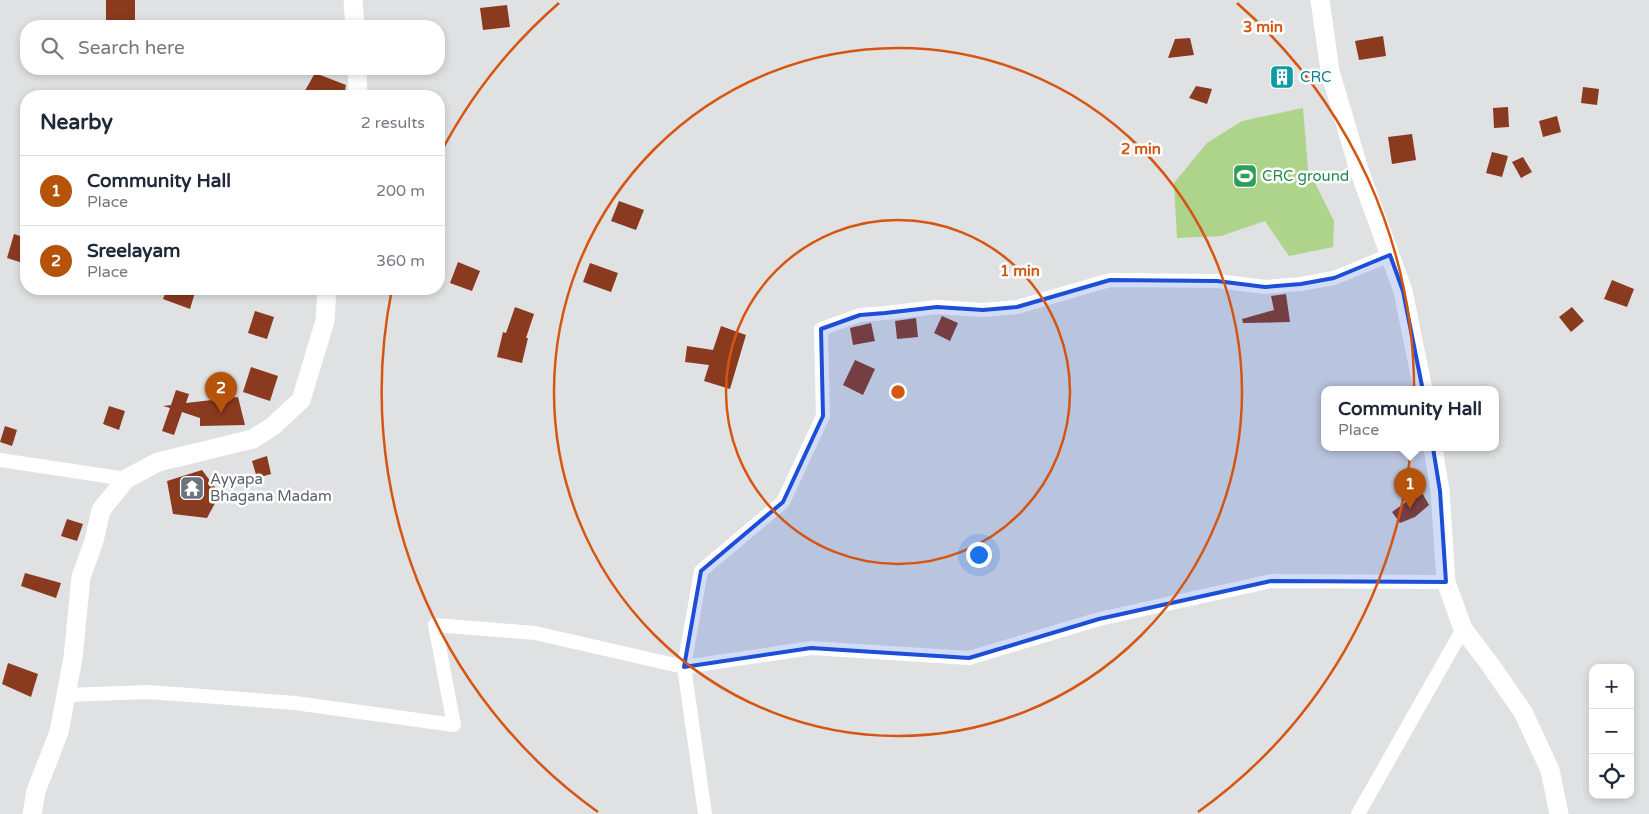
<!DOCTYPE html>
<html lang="en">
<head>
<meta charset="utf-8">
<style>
	:root { --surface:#fff; --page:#f6f6f7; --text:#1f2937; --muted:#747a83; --line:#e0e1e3; --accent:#b45309 }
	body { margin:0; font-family:"Varela Round",sans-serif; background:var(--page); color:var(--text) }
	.controls { position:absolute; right:15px; bottom:15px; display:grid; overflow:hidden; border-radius:10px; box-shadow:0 2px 8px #0003 }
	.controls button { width:45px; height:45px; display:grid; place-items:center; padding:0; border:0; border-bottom:1px solid var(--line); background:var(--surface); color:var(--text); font:25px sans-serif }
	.you { position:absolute; left:978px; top:554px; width:18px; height:18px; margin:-12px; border:4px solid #fff; border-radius:50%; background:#1a73e8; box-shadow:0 0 0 8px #1a73e833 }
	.badge { display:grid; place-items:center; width:32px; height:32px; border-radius:50%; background:var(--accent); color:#fff; font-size:16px; font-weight:700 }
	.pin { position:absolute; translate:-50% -41px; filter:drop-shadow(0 1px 2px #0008) }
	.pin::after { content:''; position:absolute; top:26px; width:18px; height:15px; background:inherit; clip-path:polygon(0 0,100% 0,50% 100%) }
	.popup { position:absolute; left:1321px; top:386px; width:178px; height:65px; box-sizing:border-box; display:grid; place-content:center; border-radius:10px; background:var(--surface); filter:drop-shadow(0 1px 4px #0005); font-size:16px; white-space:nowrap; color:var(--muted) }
	.popup b { font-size:19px; color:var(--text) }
	.popup::after { content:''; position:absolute; left:50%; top:100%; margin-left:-10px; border:10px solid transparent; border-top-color:var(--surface) }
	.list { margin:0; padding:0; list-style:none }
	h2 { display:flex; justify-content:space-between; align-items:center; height:65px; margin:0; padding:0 20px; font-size:21px }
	h2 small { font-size:16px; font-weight:400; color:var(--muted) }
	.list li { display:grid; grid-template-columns:32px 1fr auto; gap:15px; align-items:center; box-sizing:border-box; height:70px; padding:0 20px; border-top:1px solid var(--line) }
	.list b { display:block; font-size:19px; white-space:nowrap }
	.list p { margin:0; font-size:16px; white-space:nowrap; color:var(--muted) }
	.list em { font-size:16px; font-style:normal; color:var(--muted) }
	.icon { flex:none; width:28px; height:28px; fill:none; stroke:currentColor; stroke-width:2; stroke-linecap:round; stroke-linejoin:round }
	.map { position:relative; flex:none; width:1649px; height:814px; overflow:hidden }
	.search { position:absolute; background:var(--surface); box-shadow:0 2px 8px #0003; left:20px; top:20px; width:425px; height:55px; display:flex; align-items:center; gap:12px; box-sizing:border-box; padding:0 18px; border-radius:20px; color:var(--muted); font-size:19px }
	.panel { position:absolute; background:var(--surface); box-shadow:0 2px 8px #0003; left:20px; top:90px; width:425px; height:205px; border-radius:20px }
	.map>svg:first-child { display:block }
	.green { fill:#aed38a }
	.building { fill:#8a3a1e }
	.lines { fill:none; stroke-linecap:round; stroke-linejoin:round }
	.street { stroke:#fff; stroke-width:14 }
	.secondary { stroke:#fff; stroke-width:19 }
	.marked { fill:#1d4ed8; fill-opacity:0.2; stroke:#1d4ed8; stroke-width:4; stroke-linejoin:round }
	.ring { fill:none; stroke:#d65510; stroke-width:2.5 }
	.labels { text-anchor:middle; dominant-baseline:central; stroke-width:5; stroke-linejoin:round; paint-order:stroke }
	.culture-label { font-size:15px; fill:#0d838f; stroke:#fff; text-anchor:start }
	.leisure-label { font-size:15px; fill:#27864d; stroke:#fff; text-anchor:start }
	.worship-label { font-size:15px; fill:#5b616d; stroke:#fff; text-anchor:start }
	.centre { fill:#d65510; stroke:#fff; stroke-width:2.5 }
	.ring-label { font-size:15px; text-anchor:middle; font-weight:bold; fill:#d65510; stroke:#fff; stroke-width:5; stroke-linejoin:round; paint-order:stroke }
</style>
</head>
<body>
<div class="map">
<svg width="1649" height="814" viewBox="0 0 1649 814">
	<rect width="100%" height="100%" fill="#e0e1e2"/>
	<polygon class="green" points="1303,108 1308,169 1334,221 1333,247 1289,256 1265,221 1221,236 1177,238 1174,183 1207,143 1242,121"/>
	<g class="building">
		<rect x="106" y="0" width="29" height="26"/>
		<polygon points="507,5 510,27 483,30 480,8"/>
		<polygon points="1383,36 1386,56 1359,60 1355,41"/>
		<polygon points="1190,38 1194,55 1168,58 1175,39"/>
		<polygon points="1290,67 1294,82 1275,87 1271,71"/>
		<polygon points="315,73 346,85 344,96 302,96"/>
		<polygon points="1196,86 1212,89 1207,104 1189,98"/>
		<polygon points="1583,87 1599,89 1597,105 1581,103"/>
		<polygon points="1508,107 1509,127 1494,128 1493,108"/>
		<polygon points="1557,116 1561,132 1543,137 1539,121"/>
		<polygon points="1412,134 1416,160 1392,164 1388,137"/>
		<polygon points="1492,152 1508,156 1502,177 1486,173"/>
		<polygon points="1523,157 1532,172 1521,178 1512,162"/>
		<polygon points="619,201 644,210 636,230 611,221"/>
		<polygon points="14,234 26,238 26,264 7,258"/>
		<polygon points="458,262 480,271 472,291 450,283"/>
		<polygon points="590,263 618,273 611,292 583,282"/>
		<polygon points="1612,280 1634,289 1627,307 1604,299"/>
		<polygon points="167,289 196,289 190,309 163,299"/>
		<polygon points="1286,294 1290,322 1243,323 1242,319 1274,310 1271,296"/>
		<polygon points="515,307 534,314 526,338 528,338 522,363 497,357 503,332 506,333"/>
		<polygon points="1572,307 1584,321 1571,332 1559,317"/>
		<polygon points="255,311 274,317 267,339 248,333"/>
		<polygon points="942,316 958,323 950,341 934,333"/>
		<polygon points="916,318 918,337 897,339 895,321"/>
		<polygon points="871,323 875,341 853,345 850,328"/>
		<polygon points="721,326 746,335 730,389 704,381 709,365 685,362 687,346 713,350"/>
		<polygon points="855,360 875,369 863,395 843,385"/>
		<polygon points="251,367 278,376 270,401 243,392"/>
		<polygon points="176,390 189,394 186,403 238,397 245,425 200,426 200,418 182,412 174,435 162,431 170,408 163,406 171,405"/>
		<polygon points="109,406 125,411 119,430 103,424"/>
		<polygon points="5,426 17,430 12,446 0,442"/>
		<polygon points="267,456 271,474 257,478 252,461"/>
		<polygon points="202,470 220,494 207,518 173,514 167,481"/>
		<polygon points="1421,491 1429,505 1415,517 1400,523 1392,512"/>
		<polygon points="67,519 83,524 77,541 61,536"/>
		<polygon points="25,573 61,583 56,598 21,586"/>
		<polygon points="8,663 38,674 31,697 2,684"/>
	</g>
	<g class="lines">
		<g class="street">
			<polyline points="0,460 126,479"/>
			<polyline points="67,695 148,692 295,703 454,725 435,625 535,633 684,667 811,648 969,658 1099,619 1271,581 1446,582"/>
			<polyline points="705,814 684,667 701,571 783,502 823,416 821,329 860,315 885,313 937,307 983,310 1017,307 1110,280 1217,281 1265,287 1301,284 1334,278 1390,255"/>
			<polyline points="1358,814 1463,629"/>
		</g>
		<g class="secondary">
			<polyline points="353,0 355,26"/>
			<polyline points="1320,0 1330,71 1359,170 1403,291 1423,390"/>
			<polyline points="357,69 358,96"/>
			<polyline points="1433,448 1440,491 1446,582 1463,629 1489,663 1523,712 1550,770 1559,814"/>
			<polyline points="32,814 36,791 59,732 73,658 81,577 94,541 101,510 126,479 158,462 253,439 273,426 301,400 325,321 327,289"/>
		</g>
	</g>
	<path class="marked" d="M1390 255 1403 291 1427 411 1440 491 1446 582 1271 581 1099 619 969 658 811 648 684 667 701 571 783 502 823 416 821 329 860 315 885 313 937 307 983 310 1017 307 1110 280 1217 281 1265 287 1301 284 1334 278Z"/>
	<g class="ring">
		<circle cx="898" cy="392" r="172"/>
		<circle cx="898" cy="392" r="344"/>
		<path d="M598 812A516 516 0 0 1 392 289M440 154A516 516 0 0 1 559 3M1237 3A516 516 0 0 1 1198 812"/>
	</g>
	<defs>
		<symbol id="building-square" viewBox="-11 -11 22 22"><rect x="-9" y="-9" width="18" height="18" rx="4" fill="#0f9aa8" stroke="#fff"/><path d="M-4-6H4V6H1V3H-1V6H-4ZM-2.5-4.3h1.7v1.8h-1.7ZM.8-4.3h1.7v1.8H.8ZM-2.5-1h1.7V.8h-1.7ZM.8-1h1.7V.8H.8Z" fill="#fff"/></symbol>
		<symbol id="stadium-square" viewBox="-11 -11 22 22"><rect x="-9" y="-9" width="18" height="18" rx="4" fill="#2e9e5b" stroke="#fff"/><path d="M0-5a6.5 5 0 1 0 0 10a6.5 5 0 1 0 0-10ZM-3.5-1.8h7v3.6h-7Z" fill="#fff"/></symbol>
		<symbol id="temple-square" viewBox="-11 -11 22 22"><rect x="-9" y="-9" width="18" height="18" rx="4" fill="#6b7280" stroke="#fff"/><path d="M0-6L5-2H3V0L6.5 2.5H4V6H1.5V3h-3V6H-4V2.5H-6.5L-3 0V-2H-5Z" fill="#fff"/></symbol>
	</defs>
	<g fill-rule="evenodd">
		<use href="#building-square" x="1268" y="63" width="28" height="28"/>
		<use href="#stadium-square" x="1231" y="162" width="28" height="28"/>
		<use href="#temple-square" x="178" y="474" width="28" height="28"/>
	</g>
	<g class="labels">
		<g class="culture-label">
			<text x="1300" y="77">CRC</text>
		</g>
		<g class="leisure-label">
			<text x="1262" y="176">CRC ground</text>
		</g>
		<g class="worship-label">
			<text x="210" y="479">Ayyapa<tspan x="210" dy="17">Bhagana Madam</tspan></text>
		</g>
	</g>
	<circle cx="898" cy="392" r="8" class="centre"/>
	<g class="ring-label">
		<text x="1263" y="32">3 min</text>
		<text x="1141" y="154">2 min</text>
		<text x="1020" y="276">1 min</text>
	</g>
</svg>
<div class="controls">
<button>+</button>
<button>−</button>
<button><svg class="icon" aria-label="locate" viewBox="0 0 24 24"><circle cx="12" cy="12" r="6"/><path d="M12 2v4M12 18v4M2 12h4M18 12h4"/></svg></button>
</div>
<div class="you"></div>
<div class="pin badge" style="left:1410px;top:509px">1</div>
<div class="popup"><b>Community Hall</b>Place</div>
<div class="pin badge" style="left:221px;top:413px">2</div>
<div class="search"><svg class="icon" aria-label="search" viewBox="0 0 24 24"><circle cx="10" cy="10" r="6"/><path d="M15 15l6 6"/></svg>Search here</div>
<section class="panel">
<h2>Nearby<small>2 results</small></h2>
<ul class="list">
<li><span class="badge">1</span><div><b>Community Hall</b><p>Place</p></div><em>200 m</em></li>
<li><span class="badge">2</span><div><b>Sreelayam</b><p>Place</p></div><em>360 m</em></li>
</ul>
</section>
</div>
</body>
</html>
